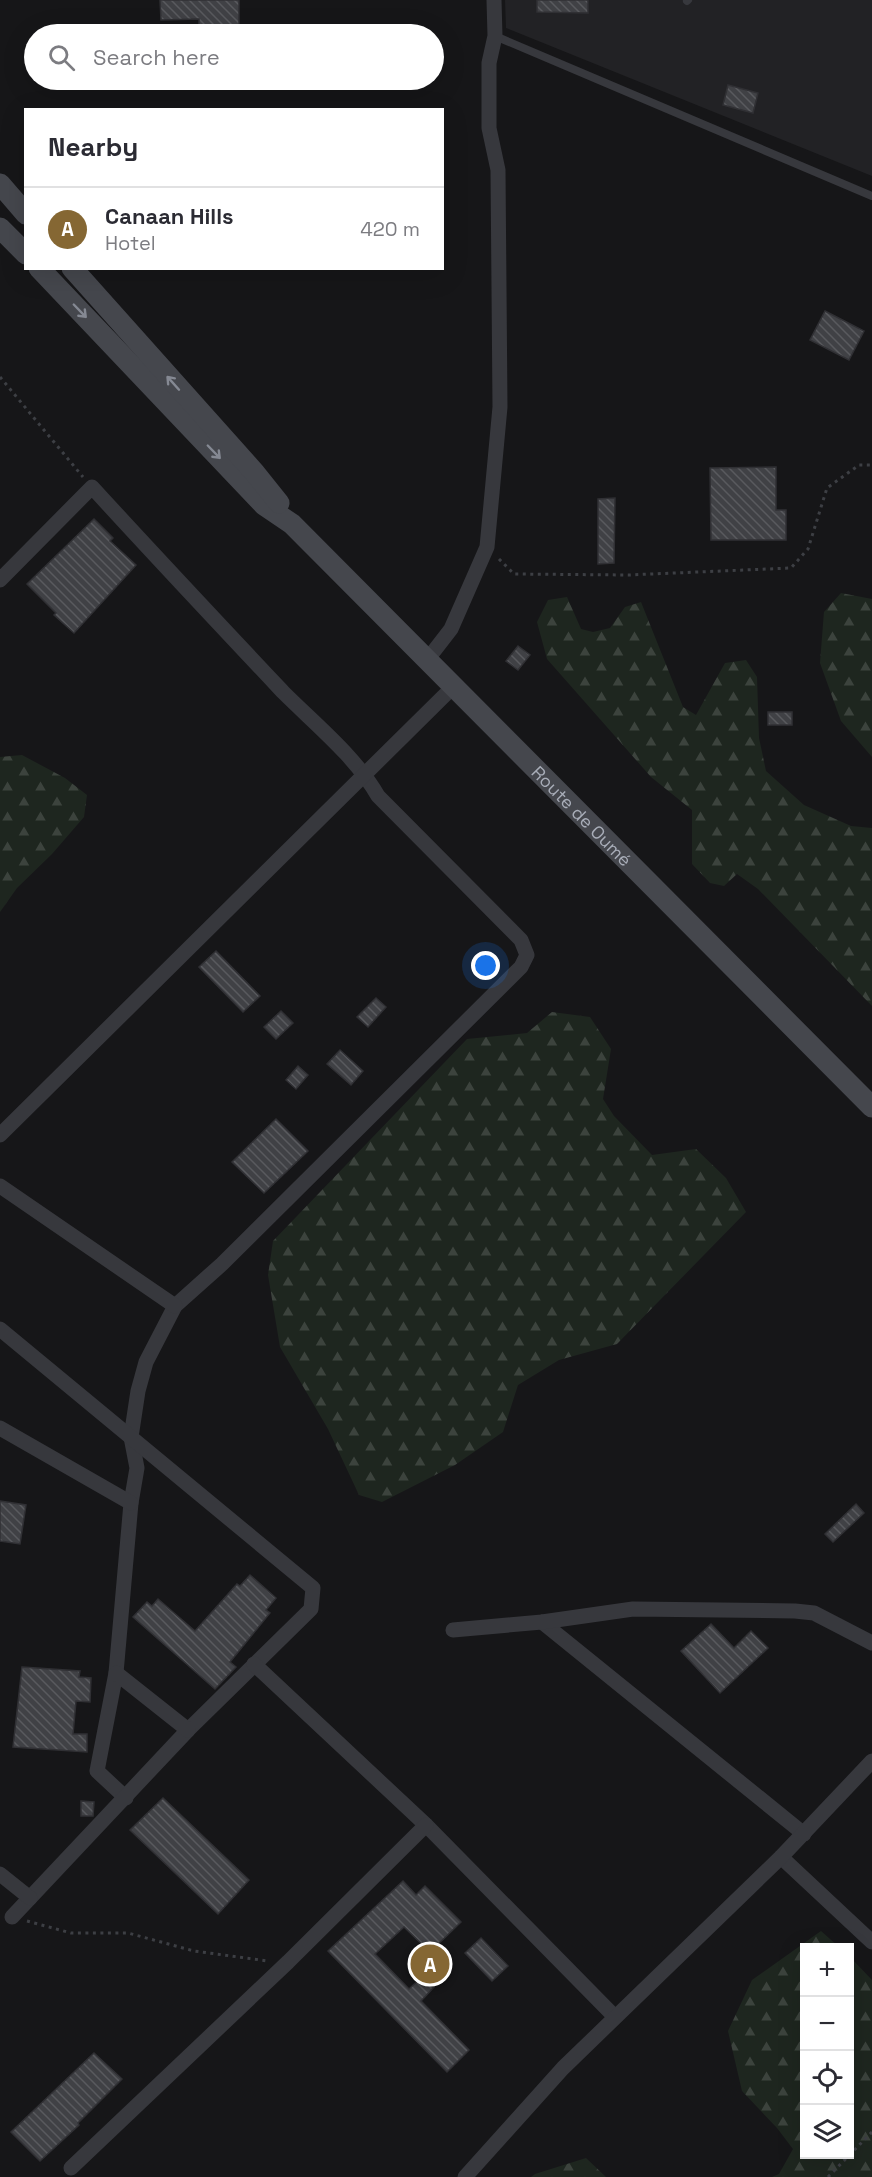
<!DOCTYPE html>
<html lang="en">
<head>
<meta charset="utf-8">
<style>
	:root { --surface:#fff; --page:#f2f2f3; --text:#2b2b33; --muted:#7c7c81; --line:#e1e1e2; --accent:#856733 }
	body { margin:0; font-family:"Space Grotesk",sans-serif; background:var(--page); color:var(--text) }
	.controls { position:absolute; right:18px; bottom:18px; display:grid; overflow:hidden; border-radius:0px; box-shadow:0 6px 24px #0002 }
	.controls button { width:54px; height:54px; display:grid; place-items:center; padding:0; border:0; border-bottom:2px solid var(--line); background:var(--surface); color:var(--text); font:30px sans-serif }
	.you { position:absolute; left:486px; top:966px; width:21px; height:21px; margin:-15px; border:4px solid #fff; border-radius:50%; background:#1a73e8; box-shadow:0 0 0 9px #1a73e833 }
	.badge { display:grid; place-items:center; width:39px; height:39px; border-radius:50%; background:var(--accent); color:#fff; font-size:20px; font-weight:700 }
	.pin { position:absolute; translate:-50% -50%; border:3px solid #fff; box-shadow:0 2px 6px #0006 }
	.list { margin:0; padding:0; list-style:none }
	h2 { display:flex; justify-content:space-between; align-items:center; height:78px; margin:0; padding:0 24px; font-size:26px }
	h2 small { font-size:20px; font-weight:400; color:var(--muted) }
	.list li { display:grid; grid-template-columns:39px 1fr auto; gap:18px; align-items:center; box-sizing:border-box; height:84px; padding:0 24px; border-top:2px solid var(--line) }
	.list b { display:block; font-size:22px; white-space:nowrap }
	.list p { margin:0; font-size:20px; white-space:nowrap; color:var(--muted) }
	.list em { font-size:20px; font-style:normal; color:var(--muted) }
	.icon { flex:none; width:33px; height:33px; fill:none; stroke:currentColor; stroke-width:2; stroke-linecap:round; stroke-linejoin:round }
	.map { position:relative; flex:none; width:872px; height:2177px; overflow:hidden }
	.search { position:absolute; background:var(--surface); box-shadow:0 6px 24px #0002; left:24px; top:24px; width:420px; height:66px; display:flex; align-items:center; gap:15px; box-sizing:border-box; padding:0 21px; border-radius:33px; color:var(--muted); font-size:22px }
	.panel { position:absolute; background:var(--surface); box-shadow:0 6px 24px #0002; left:24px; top:108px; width:420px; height:162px; border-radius:0px }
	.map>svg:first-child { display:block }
	.built { fill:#222225 }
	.forest { fill:url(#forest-firs) }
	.building { fill:url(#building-back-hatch); stroke:#303034; stroke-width:1.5 }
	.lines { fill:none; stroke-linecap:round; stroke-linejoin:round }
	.path { stroke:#3d3f44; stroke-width:3; stroke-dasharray:3 4.5; stroke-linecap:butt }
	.service { stroke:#37383d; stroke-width:8 }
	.minor { stroke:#37383d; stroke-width:15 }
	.secondary { stroke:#45474d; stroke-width:21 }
	.oneway { stroke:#858993 }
	.labels { text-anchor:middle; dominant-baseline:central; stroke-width:4.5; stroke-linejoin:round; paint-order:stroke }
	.street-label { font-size:18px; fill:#a8adb8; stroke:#111113 }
</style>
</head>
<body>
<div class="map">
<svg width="872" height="2177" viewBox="0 0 872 2177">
	<defs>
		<pattern id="forest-firs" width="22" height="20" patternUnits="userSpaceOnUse" patternTransform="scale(1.5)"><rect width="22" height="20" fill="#1e261f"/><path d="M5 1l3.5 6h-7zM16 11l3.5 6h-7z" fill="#3c433d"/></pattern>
		<pattern id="building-back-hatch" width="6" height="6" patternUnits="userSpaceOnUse" patternTransform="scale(1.5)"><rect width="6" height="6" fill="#404145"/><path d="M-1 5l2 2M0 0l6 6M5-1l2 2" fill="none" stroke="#595a5e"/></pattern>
	</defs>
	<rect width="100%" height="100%" fill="#161618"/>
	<polygon class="built" points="505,0 872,0 872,176 506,28"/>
	<g class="forest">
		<polygon points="841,593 872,599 872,757 841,721 820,663 824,612"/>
		<polygon points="567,597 581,629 593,632 610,628 625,607 641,602 683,707 696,715 725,663 746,660 757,677 759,738 766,771 804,805 851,826 872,828 872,1006 758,889 737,874 724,886 710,883 692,864 692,810 651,777 547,659 537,622 548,600"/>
		<polygon points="22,755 65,778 87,795 84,817 52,854 17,888 0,912 0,757"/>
		<polygon points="552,1012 590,1017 611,1049 603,1099 614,1116 652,1155 696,1149 726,1178 746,1212 617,1344 559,1360 518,1385 503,1432 455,1465 382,1502 359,1495 328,1429 280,1347 268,1275 273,1241 467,1039 527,1033"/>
		<polygon points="821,1931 839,1947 804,1948 804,2154 850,2154 850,1957 872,1980 872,2177 772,2177 779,2174 793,2149 777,2128 742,2091 728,2031 752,1980"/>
		<polygon points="586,2158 606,2177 531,2177 535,2174"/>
	</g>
	<g class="building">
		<polygon points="160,0 239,0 239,34 199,34 199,19 161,20"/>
		<polygon points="537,0 588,0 588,13 537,12"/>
		<polygon points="728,85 758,93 753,113 723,105"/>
		<polygon points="825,311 864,331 849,360 810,340"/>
		<polygon points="776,467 776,510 786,510 786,540 711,540 710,468"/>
		<polygon points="615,498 614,563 598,564 598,499"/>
		<polygon points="94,519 113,538 110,541 136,565 74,633 54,615 56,613 27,584"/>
		<polygon points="518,646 530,655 518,670 506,661"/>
		<rect x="768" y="712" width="24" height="13"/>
		<polygon points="216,951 260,996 243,1012 199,967"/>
		<polygon points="376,998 386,1007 368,1027 357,1017"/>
		<polygon points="281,1011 293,1023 276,1039 264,1027"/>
		<polygon points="340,1050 363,1071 351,1085 327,1064"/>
		<polygon points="298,1066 308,1075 296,1089 286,1080"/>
		<polygon points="276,1119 308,1151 264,1193 232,1162"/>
		<polygon points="0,1501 26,1505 20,1544 0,1541"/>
		<polygon points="856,1504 864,1513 833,1542 825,1534"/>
		<polygon points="250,1575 276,1598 266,1610 270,1613 230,1662 236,1667 215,1689 133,1617 147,1602 152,1606 158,1599 195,1631 237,1584 240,1586"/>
		<polygon points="711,1624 734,1648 751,1631 768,1648 720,1693 681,1651"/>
		<polygon points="22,1667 80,1671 79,1677 91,1678 90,1702 76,1701 73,1734 87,1734 87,1752 13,1747"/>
		<polygon points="163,1798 249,1880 218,1914 130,1830"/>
		<polygon points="81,1801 94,1802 93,1816 81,1816"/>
		<polygon points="403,1881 416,1895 425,1886 461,1922 430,1952 404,1927 375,1954 409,1989 423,1976 434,1987 421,2001 469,2050 447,2072 328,1951"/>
		<polygon points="481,1938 508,1966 492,1981 465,1953"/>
		<polygon points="94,2053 122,2079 78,2123 79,2125 40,2161 11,2132"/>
	</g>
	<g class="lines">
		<g class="path">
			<polyline points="0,377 83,477"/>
			<polyline points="499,559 514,574 628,575 791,568 808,549 827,488 859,465 872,465"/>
			<polyline points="27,1921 71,1933 128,1933 194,1951 268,1961"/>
			<polyline points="828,2177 872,2132"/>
		</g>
		<g class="service">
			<polyline points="687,1 688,0"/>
			<polyline points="495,36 872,196"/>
		</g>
		<g class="minor">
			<path d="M0 580 92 487C155 556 219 624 283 692 316 725 355 756 378 796L521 940 527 955 521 967 222 1264 175 1306 146 1362 138 1391 131 1437 137 1468 131 1503 116 1673 97 1771 126 1798"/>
			<polyline points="427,660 451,629 487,547 500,407 498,170 489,128 489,63 495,36 494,0"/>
			<polyline points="0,1135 454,686"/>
			<polyline points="0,1186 175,1306"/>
			<polyline points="0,1329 313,1588 311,1609 188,1730 12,1917"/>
			<polyline points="0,1428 131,1503"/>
			<polyline points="542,1622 804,1834"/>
			<polyline points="453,1630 542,1622 633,1609 795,1611 814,1613 872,1643"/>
			<polyline points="254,1664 426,1825 615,2017"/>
			<polyline points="116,1673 188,1730"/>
			<polyline points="781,1857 872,1942"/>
			<polyline points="0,1874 30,1898"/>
			<polyline points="71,2168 288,1962 426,1825"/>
			<polyline points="465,2177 563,2068 781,1857 872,1761"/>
		</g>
		<g class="secondary">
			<polyline points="0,184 26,214"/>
			<polyline points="0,228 26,254"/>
			<path id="s1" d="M39 268 264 505 292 524 872 1107"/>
			<polyline points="72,268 255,473 279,503"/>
		</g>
	</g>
	<defs><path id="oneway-shaft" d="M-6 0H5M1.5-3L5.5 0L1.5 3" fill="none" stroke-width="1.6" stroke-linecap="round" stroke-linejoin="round" transform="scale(1.5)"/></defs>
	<g class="oneway">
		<use href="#oneway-shaft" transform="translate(80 311) rotate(46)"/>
		<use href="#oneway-shaft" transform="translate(173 383) rotate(-132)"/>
		<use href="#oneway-shaft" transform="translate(214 452) rotate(46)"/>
	</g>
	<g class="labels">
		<g class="street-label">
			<text stroke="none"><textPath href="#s1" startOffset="772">Route de Oumé</textPath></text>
		</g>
	</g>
</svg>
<div class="controls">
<button>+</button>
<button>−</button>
<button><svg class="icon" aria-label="locate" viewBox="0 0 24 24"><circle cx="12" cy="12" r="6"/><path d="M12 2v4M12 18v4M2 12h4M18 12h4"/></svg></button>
<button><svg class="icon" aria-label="layers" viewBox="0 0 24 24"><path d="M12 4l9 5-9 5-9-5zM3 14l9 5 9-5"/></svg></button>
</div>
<div class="you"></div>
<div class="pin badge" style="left:430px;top:1964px">A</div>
<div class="search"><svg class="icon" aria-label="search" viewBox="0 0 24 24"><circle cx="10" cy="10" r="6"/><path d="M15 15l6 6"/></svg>Search here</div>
<section class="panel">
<h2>Nearby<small></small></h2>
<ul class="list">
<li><span class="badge">A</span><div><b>Canaan Hills</b><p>Hotel</p></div><em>420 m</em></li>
</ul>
</section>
</div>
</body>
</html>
